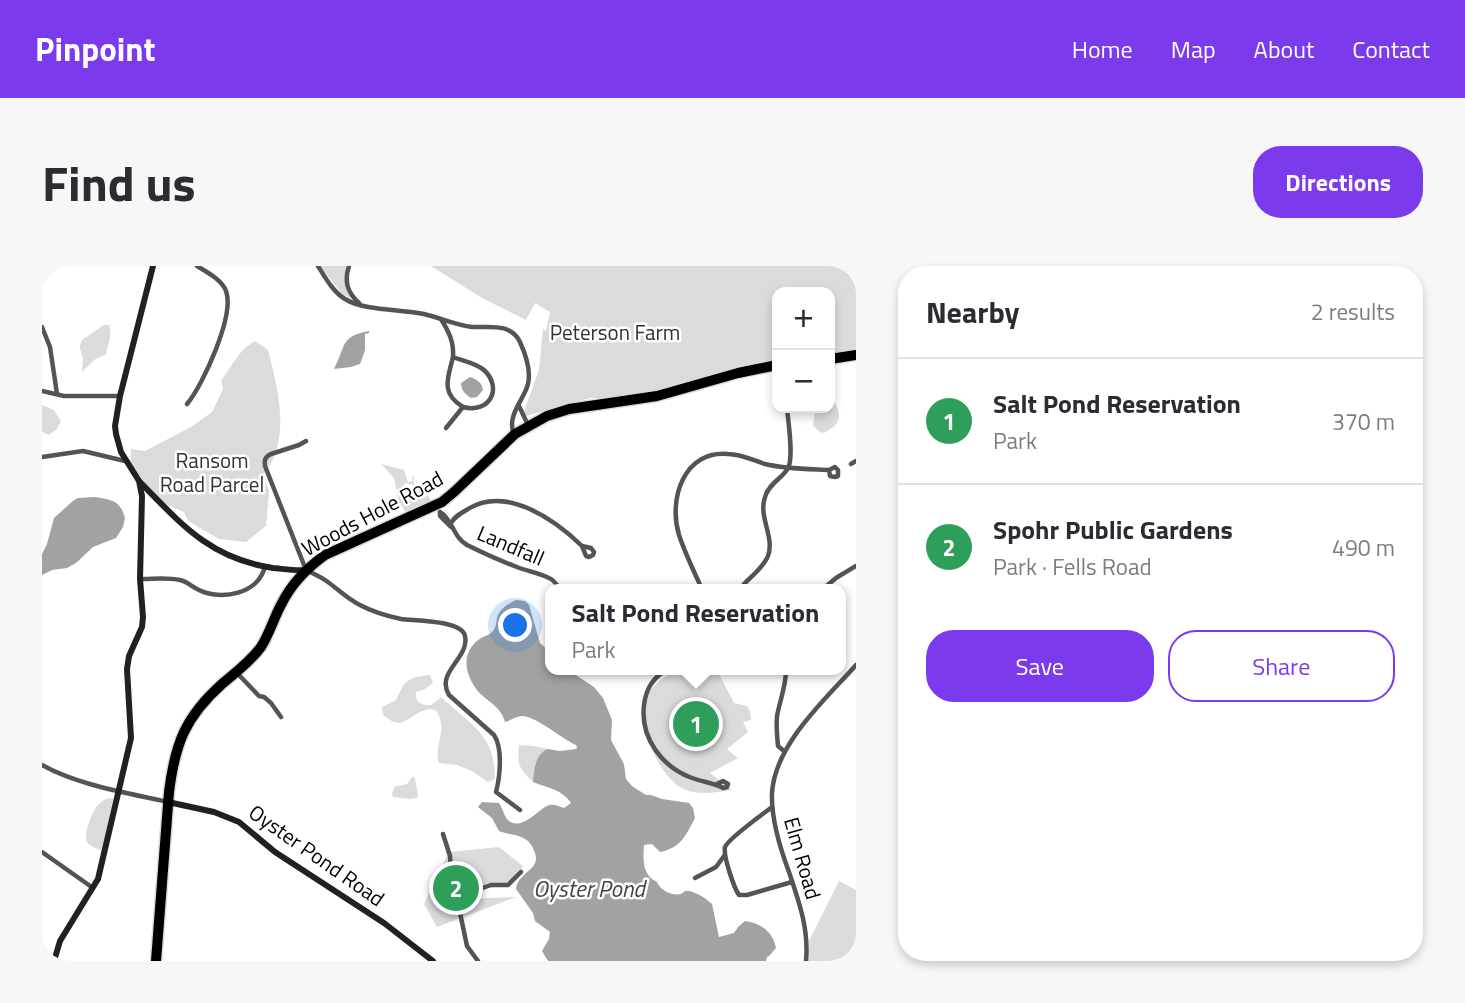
<!DOCTYPE html>
<html lang="en">
<head>
<meta charset="utf-8">
<style>
	:root { --surface:#fff; --page:#f7f7f7; --text:#2b2b33; --muted:#7c7c81; --line:#e1e1e2; --accent:#7c3aed }
	body { margin:0; font-family:"Titillium Web",sans-serif; background:var(--page); color:var(--text) }
	.controls { position:absolute; right:21px; top:21px; display:grid; overflow:hidden; border-radius:14px; box-shadow:0 4px 10px #0003 }
	.controls button { width:63px; height:63px; display:grid; place-items:center; padding:0; border:0; border-bottom:2px solid var(--line); background:var(--surface); color:var(--text); font:35px sans-serif }
	.you { position:absolute; left:474px; top:360px; width:24px; height:24px; margin:-18px; border:5px solid #fff; border-radius:50%; background:#1a73e8; box-shadow:0 0 0 10px #1a73e833 }
	.badge { display:grid; place-items:center; width:46px; height:46px; border-radius:50%; background:var(--accent); color:#fff; font-size:23px; font-weight:700 }
	.pin { position:absolute; translate:-50% -50%; border:4px solid #fff; box-shadow:0 2px 7px #0006 }
	.popup { position:absolute; left:503px; top:318px; width:301px; height:91px; box-sizing:border-box; display:grid; place-content:center; border-radius:14px; background:var(--surface); filter:drop-shadow(0 2px 5px #0005); font-size:23px; white-space:nowrap; color:var(--muted) }
	.popup b { font-size:26px; color:var(--text) }
	.popup::after { content:''; position:absolute; left:50%; top:100%; margin-left:-14px; border:14px solid transparent; border-top-color:var(--surface) }
	.list { margin:0; padding:0; list-style:none }
	h2 { display:flex; justify-content:space-between; align-items:center; height:91px; margin:0; padding:0 28px; font-size:30px }
	h2 small { font-size:23px; font-weight:400; color:var(--muted) }
	.list li { display:grid; grid-template-columns:46px 1fr auto; gap:21px; align-items:center; box-sizing:border-box; height:126px; padding:0 28px; border-top:2px solid var(--line) }
	.list b { display:block; font-size:26px; white-space:nowrap }
	.list p { margin:0; font-size:23px; white-space:nowrap; color:var(--muted) }
	.list em { font-size:23px; font-style:normal; color:var(--muted) }
	.actions { display:flex; gap:14px; padding:21px 28px }
	.actions a { flex:1; padding:16px 0; border:2px solid var(--accent); border-radius:28px; text-align:center; font-size:24px; color:var(--accent) }
	.actions .main { background:var(--accent); color:#fff }
	.map { position:relative; flex:none; width:814px; height:695px; overflow:hidden; border-radius:28px }
	header { display:flex; align-items:center; gap:42px; box-sizing:border-box; height:98px; padding:0 35px; background:var(--accent); color:#fff }
	header strong { font-size:33px }
	nav { display:flex; gap:38px; margin-inline-start:auto; font-size:24px }
	.intro { display:flex; align-items:center; justify-content:space-between; box-sizing:border-box; height:168px; padding:0 42px }
	h1 { margin:0; font-size:49px }
	.button { padding:18px 32px; border-radius:28px; background:var(--accent); color:#fff; font-size:24px; font-weight:700 }
	main { display:flex; gap:42px; padding:0 42px }
	aside { flex:1; background:var(--surface); border-radius:28px; box-shadow:0 4px 10px #0003 }
	.map>svg:first-child { display:block }
	.green { fill:#dbdbdb }
	.water { fill:#a2a2a2 }
	.lines { fill:none; stroke-linecap:round; stroke-linejoin:round }
	.highway-casing { stroke:#dbdbdb; stroke-width:13 }
	.street { stroke:#545454; stroke-width:4.5 }
	.secondary { stroke:#212121; stroke-width:6 }
	.highway { stroke:#000; stroke-width:10 }
	.labels { text-anchor:middle; dominant-baseline:central; stroke-width:5; stroke-linejoin:round; paint-order:stroke }
	.park-label { font-size:21px; fill:#323232; stroke:#fff }
	.street-label { font-size:21px; fill:#000; stroke:#fff }
	.water-label { font-size:23px; font-style:italic; fill:#434343; stroke:#fff }
</style>
</head>
<body>
<header>
<strong>Pinpoint</strong>
<nav><a>Home</a><a>Map</a><a>About</a><a>Contact</a></nav>
</header>
<div class="intro"><h1>Find us</h1><a class="button">Directions</a></div>
<main>
<div class="map">
<svg width="814" height="695" viewBox="0 0 814 695">
	<rect width="100%" height="100%" fill="#fff"/>
	<g class="green">
		<polygon points="278,0 305,0 303,8 312,34 300,28"/>
		<polygon points="389,0 814,0 814,85 788,88 788,26 735,26 735,95 697,101 616,126 568,132 548,132 484,150 482,145 497,104 501,63 504,65 508,46 493,37 484,54 440,32"/>
		<path d="M62 59H67C71 70 66 77 64 88L52 94 40 106 41 92 38 83V79L40 74Z"/>
		<path d="M213 75 226 84C236 123 250 175 221 209L227 225 224 260 204 276 177 273 146 255 142 246 115 235 88 203 89 183 103 185 149 161 170 146 181 123 179 114C192 99 195 85 213 75Z"/>
		<path d="M788 118C790 122 789 129 792 134 800 151 800 157 782 167L778 166 771 160 773 142H788Z"/>
		<polygon points="0,139 12,144 19,155 15,163 7,169 0,166"/>
		<polygon points="339,198 362,204 366,216 371,215 370,210 372,210 372,219 363,217 361,224 369,226 370,224 371,228 374,231 382,232 386,229 390,237 364,247 357,235 352,212"/>
		<path d="M633 404H654V407L662 404H675L692 437 705 440 708 445 709 454 701 456 706 466 685 483 696 492 668 507 690 524C676 526 660 529 647 525 622 518 604 478 603 454 603 445 604 435 605 427L618 414Z"/>
		<path d="M388 409 391 417 383 423 374 426C372 436 381 440 389 439L399 431C428 459 453 467 453 513L446 516 430 505 415 499 397 497C391 480 407 464 394 444 379 440 371 453 358 457L351 456 341 449 340 441 354 434C364 413 364 412 388 409Z"/>
		<path d="M477 479 492 480 505 483C493 491 492 503 491 516 477 502 475 500 477 479Z"/>
		<polygon points="370,511 373,512 376,530 375,532 368,533 351,531 350,529 352,521 365,518"/>
		<path d="M67 532 71 533 60 585C56 583 47 580 45 576 41 568 51 543 57 538 61 534 62 534 67 532Z"/>
		<path d="M457 581 481 600C466 623 457 620 431 624L426 633 474 631 395 661 382 638 407 586Z"/>
		<polygon points="797,615 814,624 814,695 766,695 767,675"/>
	</g>
	<g class="water">
		<path d="M327 65V67L323 68V84L318 98 309 101 292 103C304 80 298 70 327 65Z"/>
		<path d="M428 111C435 113 440 117 441 124L435 131 429 132C423 128 419 124 419 117Z"/>
		<path d="M53 231C70 234 78 234 83 252L81 261 74 272 51 281 34 297 25 302 10 304 0 309V288L5 278 12 252 32 234 36 232Z"/>
		<path d="M474 334 483 335 487 339 498 377 509 387V404H526L552 421 561 432 570 454 569 474 582 498 584 513 590 520 604 529H609L620 533 647 537 651 542 653 552C644 569 639 582 618 586L610 578 602 579C601 593 600 609 615 616 618 624 629 630 639 628 641 627 642 625 644 625 652 624 665 633 670 638L677 671 692 667 696 661 703 655C719 657 731 666 734 682L727 690 725 691 724 695H506L500 685 507 673 508 666 493 655 491 647 474 623C476 606 499 604 493 587 490 579 487 574 479 571 472 568 464 568 457 565L450 552 436 541 440 536 457 537C460 541 462 549 465 553 477 567 495 545 505 540 510 537 516 540 522 542L529 537C520 523 505 522 491 516 492 503 493 490 505 483L518 485 534 483 535 482 534 479C520 473 493 449 479 450 472 451 468 455 463 456 459 440 445 436 435 424 423 408 419 389 435 375 439 371 445 370 449 367 454 363 454 358 455 352 457 343 466 338 474 334Z"/>
	</g>
	<g class="lines">
		<defs>
			<g id="highway">
				<polyline points="788,93 814,89"/>
				<path d="M114 695 127 526C133 478 143 451 180 418 194 406 208 396 219 381 228 367 232 351 240 337 250 317 265 302 283 289L400 236 412 226 473 168 505 150 527 143 615 130 696 107 735 99"/>
			</g>
		</defs>
		<use href="#highway" class="highway-casing"/>
		<g class="street">
			<path d="M276 0C283 11 291 26 303 33 322 45 359 43 382 48 398 52 414 59 430 61 446 62 468 56 478 76 483 87 489 105 486 118 482 134 464 150 472 168"/>
			<path d="M307 0C302 15 305 26 317 37"/>
			<path d="M399 53C407 66 412 76 411 91"/>
			<polyline points="0,61 8,81 15,128"/>
			<polyline points="0,125 22,130 78,130"/>
			<path d="M145 138C161 119 193 49 184 25 180 14 165 6 155 0"/>
			<polyline points="477,140 486,159"/>
			<path d="M404 162 421 141C448 148 461 122 442 104 434 97 421 95 411 91 406 112 398 127 421 141"/>
			<path d="M264 175 257 179 229 188C223 191 222 194 223 200L264 304C270 307 277 310 283 314 295 322 305 333 318 339 331 346 345 350 359 353 373 355 420 354 423 370 428 392 393 406 407 429L452 469C461 482 458 511 454 526L478 544"/>
			<polyline points="0,191 41,185 83,195"/>
			<polyline points="809,198 814,195"/>
			<path d="M398 246C411 254 411 271 425 279 441 287 459 295 475 301 485 305 497 307 507 312 512 314 515 319 518 323"/>
			<polyline points="398,247 398,250 409,261"/>
			<path d="M409 257C413 250 419 247 426 243 464 219 513 254 540 280"/>
			<polygon points="540,280 549,282 552,286 551,289 547,291 544,290"/>
			<path d="M98 313C111 313 125 311 138 314 146 316 150 321 157 324 179 335 217 328 223 300"/>
			<path d="M660 323C652 306 643 287 637 269 626 233 642 184 686 188 699 188 710 194 723 198 743 203 766 203 787 204L793 201 796 204V210L793 211 788 210 787 204"/>
			<path d="M698 323C706 312 721 303 726 290 733 271 716 251 723 231 727 217 741 212 746 202 752 192 746 154 745 142"/>
			<polyline points="781,323 794,312 814,300"/>
			<path d="M624 404C610 413 604 423 602 439 598 472 620 501 650 512 661 516 672 517 681 522L685 521 686 518 681 515 675 518"/>
			<polyline points="195,407 217,430 222,431 229,437 239,451"/>
			<path d="M742 485 736 480C735 470 734 460 735 450 738 434 744 420 744 404"/>
			<path d="M0 499C35 519 86 527 126 536"/>
			<path d="M730 541C722 547 686 573 683 581 681 590 692 622 697 629H705L750 616"/>
			<polyline points="401,568 408,590 409,604 425,680 436,695"/>
			<polyline points="0,586 51,622"/>
			<polyline points="653,612 674,601 682,590"/>
			<polyline points="413,623 432,625 449,619 466,619 479,606"/>
			<path d="M764 695C767 663 757 636 747 606 738 582 729 553 730 527 733 478 783 434 814 399"/>
		</g>
		<g class="secondary">
			<path d="M98 216C140 259 169 293 231 302 242 303 253 305 264 304"/>
			<polyline points="126,536 172,546 197,556 233,586 342,657 391,695"/>
			<polyline points="12,695 18,675 56,613 89,472 85,403 87,390 100,361 101,351 98,313 100,230 97,215 79,186 74,168 73,160 78,130 111,0"/>
		</g>
		<use href="#highway" class="highway"/>
	</g>
	<g class="labels">
		<g class="park-label">
			<text x="573" y="66">Peterson Farm</text>
			<text x="170" y="194">Ransom<tspan x="170" dy="24">Road Parcel</tspan></text>
		</g>
		<g class="street-label">
			<text transform="translate(330 247) rotate(-28)">Woods Hole Road</text>
			<text transform="translate(469 279) rotate(23)">Landfall</text>
			<text transform="translate(275 589) rotate(35)">Oyster Pond Road</text>
			<text transform="translate(761 592) rotate(74)">Elm Road</text>
		</g>
		<g class="water-label">
			<text x="547" y="622">Oyster Pond</text>
		</g>
	</g>
</svg>
<div class="controls">
<button>+</button>
<button>−</button>
</div>
<div class="you"></div>
<div class="pin badge" style="left:654px;top:458px;background:#2e9e5b">1</div>
<div class="popup"><b>Salt Pond Reservation</b>Park</div>
<div class="pin badge" style="left:414px;top:622px;background:#2e9e5b">2</div>
</div>
<aside>
<h2>Nearby<small>2 results</small></h2>
<ul class="list">
<li><span class="badge" style="background:#2e9e5b">1</span><div><b>Salt Pond Reservation</b><p>Park</p></div><em>370 m</em></li>
<li><span class="badge" style="background:#2e9e5b">2</span><div><b>Spohr Public Gardens</b><p>Park · Fells Road</p></div><em>490 m</em></li>
</ul>
<div class="actions"><a class="main">Save</a><a>Share</a></div>
</aside>
</main>
</body>
</html>
